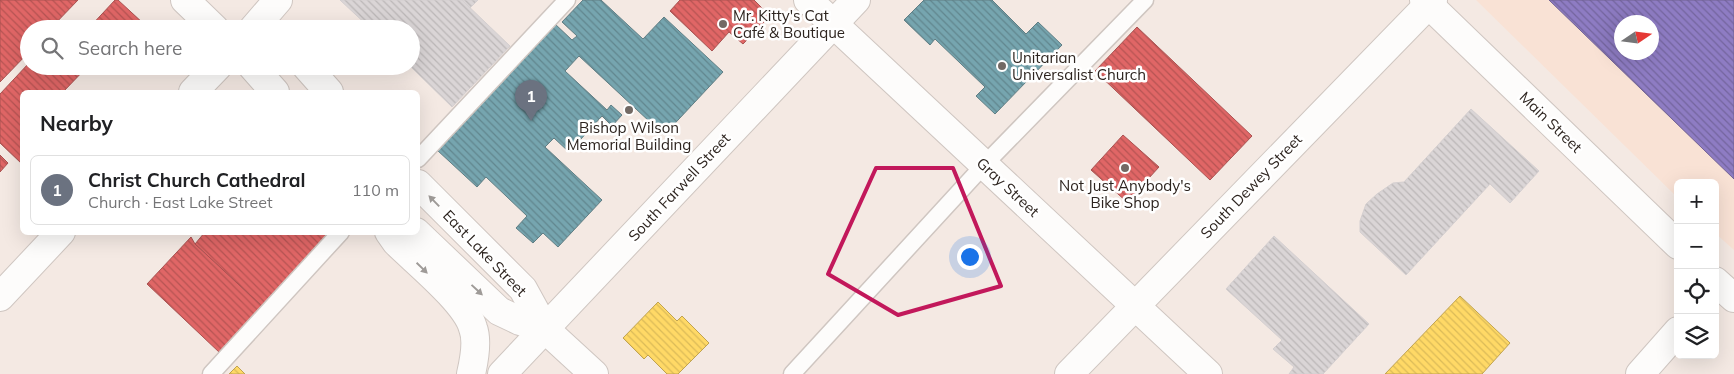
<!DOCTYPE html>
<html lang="en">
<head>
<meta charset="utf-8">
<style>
	:root { --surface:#fff; --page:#f2f2f2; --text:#202124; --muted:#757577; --line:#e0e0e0; --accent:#111827 }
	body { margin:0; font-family:Mulish,sans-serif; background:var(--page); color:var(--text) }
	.controls { position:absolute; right:15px; bottom:15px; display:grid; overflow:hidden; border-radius:8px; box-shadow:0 5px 20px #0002 }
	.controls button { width:45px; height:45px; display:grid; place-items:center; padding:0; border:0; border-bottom:1px solid var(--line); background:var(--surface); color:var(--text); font:25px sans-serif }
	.compass { position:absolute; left:1614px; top:15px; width:45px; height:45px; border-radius:50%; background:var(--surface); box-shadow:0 5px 20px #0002; rotate:77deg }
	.you { position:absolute; left:969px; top:256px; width:18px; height:18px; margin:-12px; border:4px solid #fff; border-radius:50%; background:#1a73e8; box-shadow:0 0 0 8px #1a73e833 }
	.badge { display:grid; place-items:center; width:32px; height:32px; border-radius:50%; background:var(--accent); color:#fff; font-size:16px; font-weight:700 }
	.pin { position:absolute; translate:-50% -41px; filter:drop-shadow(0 1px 2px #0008) }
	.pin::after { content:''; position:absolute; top:26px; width:18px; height:15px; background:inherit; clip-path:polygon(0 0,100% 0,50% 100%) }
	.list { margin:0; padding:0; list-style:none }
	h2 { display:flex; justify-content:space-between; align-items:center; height:65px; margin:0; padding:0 20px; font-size:21px }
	h2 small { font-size:16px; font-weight:400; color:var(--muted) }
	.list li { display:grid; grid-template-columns:32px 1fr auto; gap:15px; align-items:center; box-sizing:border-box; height:70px; margin:0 10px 10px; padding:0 10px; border:1px solid var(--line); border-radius:8px }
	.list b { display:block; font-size:19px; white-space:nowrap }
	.list p { margin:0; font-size:16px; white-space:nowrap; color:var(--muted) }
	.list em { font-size:16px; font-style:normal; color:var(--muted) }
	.icon { flex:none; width:28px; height:28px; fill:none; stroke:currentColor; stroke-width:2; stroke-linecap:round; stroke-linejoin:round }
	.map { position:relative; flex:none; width:1734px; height:374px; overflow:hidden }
	.search { position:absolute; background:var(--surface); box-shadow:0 5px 20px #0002; left:20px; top:20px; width:400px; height:55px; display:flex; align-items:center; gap:12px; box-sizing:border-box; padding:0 18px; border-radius:28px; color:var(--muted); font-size:19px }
	.panel { position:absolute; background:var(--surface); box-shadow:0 5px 20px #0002; left:20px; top:90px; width:400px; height:145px; border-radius:8px }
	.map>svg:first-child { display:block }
	.built { fill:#f9e2d5; fill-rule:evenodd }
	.homes { fill:url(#homes-back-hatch); stroke:#c0a351 }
	.shops { fill:url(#shops-back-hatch); stroke:#aa5251 }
	.offices { fill:url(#offices-back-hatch); stroke:#716292; fill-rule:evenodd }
	.public { fill:url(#public-back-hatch); stroke:#607e84 }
	.building { fill:url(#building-back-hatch); stroke:#d4cfd0 }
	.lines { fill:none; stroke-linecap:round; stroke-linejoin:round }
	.service-casing { stroke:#cfc6c1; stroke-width:19 }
	.minor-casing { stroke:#cfc6c1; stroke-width:30 }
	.tertiary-casing { stroke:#cfc6c1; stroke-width:30 }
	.secondary-casing { stroke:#cfc6c1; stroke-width:30 }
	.service { stroke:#fdfcfb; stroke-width:16 }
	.minor { stroke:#fdfcfb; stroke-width:28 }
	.tertiary { stroke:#fdfcfb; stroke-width:28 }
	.secondary { stroke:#fdfcfb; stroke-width:28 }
	.oneway { fill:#9f9b98 }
	.marked { fill:none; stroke:#c2185b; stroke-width:4; stroke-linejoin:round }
	.poi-dot { fill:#736964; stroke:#fff; stroke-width:2 }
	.labels { text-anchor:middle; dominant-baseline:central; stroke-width:5; stroke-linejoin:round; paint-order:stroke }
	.poi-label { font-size:15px; fill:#2d241f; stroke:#fff; text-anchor:start }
	.street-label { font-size:15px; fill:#2d241f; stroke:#fff }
</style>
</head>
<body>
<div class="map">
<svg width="1734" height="374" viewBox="0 0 1734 374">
	<defs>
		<pattern id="homes-back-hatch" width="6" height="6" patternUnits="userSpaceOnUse" patternTransform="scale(1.25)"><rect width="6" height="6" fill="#ffd966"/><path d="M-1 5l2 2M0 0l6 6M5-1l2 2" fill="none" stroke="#dbba58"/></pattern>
		<pattern id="shops-back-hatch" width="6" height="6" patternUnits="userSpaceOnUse" patternTransform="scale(1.25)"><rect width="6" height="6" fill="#e06666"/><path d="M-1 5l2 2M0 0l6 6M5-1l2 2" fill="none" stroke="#b65453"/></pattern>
		<pattern id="offices-back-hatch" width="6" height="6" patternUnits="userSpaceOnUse" patternTransform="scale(1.25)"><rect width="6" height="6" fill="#8e7cc3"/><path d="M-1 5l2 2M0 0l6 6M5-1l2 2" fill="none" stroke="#74659e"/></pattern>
		<pattern id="public-back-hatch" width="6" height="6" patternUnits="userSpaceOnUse" patternTransform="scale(1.25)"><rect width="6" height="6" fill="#76a5af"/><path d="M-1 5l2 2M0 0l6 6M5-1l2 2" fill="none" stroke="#61868e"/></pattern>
		<pattern id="building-back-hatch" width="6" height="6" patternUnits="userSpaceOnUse" patternTransform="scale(1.25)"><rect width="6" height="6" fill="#dad5d6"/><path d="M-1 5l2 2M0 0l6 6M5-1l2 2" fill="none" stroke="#bbb7b7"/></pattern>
	</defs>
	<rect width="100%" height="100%" fill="#f4e9e3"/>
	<path class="built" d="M1476 0H1734V250L1715 233V183H1678V198ZM1622 22H1652V52H1622Z"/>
	<g class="homes">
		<polygon points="1460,296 1510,343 1482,374 1385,374"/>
		<polygon points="658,302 677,321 682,316 709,343 678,374 667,374 648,355 644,359 623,338"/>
		<polygon points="237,366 245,374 229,374"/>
	</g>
	<g class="shops">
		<polygon points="0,0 78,0 50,29 29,29 29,52 0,82"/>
		<polygon points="115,0 118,0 144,24 140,29 88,29"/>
		<polygon points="680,0 754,0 770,16 743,44 729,32 712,51 670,11"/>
		<polygon points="1137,27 1252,136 1210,180 1095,71"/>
		<polygon points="29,63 29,66 88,66 63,92 22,92 22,164 0,143 0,94"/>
		<polygon points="1123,135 1159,167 1127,202 1091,170"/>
		<polygon points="0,155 8,163 0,172"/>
		<polygon points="205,232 336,232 265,309 195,244"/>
		<polygon points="191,237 195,244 265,309 220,353 147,284"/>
	</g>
	<path class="offices" d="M1549 0H1734V179ZM1622 22H1652V52H1622Z"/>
	<g class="public">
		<polygon points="583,0 601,0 643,39 664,17 723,72 664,135 579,56 565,71 607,110 611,105 622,115 612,126 602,116 569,152 554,138 545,147 602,200 558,247 543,233 533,243 516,228 527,216 486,177 477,187 437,150 554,23 572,40 577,36 562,22"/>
		<polygon points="924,0 992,0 1026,34 1038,22 1062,45 995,114 976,96 985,87 935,39 930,45 904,20"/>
	</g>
	<g class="building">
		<polygon points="340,0 462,0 510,46 452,107 410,66 411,66 411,29 371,29"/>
		<polygon points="462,0 478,0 470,8"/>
		<polygon points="1471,109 1539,171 1510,203 1490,184 1406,275 1360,232 1360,221 1366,204 1377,194 1393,183 1404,182"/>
		<polygon points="1274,236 1369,324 1323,374 1289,374 1294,367 1273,349 1282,340 1226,289"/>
	</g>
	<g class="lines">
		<defs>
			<g id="service">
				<polyline points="418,159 567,0"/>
				<polyline points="211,374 341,232"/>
				<polyline points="792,374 984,165 1145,0"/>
			</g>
			<g id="minor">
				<polyline points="808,0 1208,374"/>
				<polyline points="545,329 594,374"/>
				<polyline points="1069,374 1433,0"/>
				<polyline points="1640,374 1678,331"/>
			</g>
			<g id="tertiary">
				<polyline points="185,0 215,29"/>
				<polyline points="1424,0 1678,245"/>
				<polyline points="253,29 278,0"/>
				<polyline points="252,66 275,92"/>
				<polyline points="306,66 329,92"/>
				<polyline points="193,92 218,66"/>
				<polyline points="418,184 523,289 545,329"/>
				<polyline points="416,232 499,311 520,321 545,329"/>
				<polyline points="1715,281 1734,298"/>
				<polyline points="0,297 61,232"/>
			</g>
			<g id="secondary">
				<path d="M389 232 396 242C416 262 466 302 473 328 478 341 474 361 471 374"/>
				<polyline points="502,374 856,0"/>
			</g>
		</defs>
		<use href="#service" class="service-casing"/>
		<use href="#minor" class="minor-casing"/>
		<use href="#tertiary" class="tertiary-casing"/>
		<use href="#secondary" class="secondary-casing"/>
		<use href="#service" class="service"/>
		<use href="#minor" class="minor"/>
		<use href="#tertiary" class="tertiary"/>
		<use href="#secondary" class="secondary"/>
	</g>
	<defs><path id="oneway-solid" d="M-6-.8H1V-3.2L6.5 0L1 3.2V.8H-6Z" transform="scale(1.25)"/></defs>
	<g class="oneway">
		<use href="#oneway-solid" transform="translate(434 201) rotate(-134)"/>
		<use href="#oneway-solid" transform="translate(422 268) rotate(44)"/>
		<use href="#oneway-solid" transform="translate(477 290) rotate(43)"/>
	</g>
	<path class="marked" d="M876 168H953L1001 286 898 315 828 274Z"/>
	<g class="poi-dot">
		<circle cx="723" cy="24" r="5"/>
		<circle cx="1002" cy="66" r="5"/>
		<circle cx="629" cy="110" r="5"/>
		<circle cx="1125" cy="168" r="5"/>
	</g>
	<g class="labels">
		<g class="poi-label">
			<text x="733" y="15">Mr. Kitty's Cat<tspan x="733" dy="17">Café &amp; Boutique</tspan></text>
			<text x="1012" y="57">Unitarian<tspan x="1012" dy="17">Universalist Church</tspan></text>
			<text x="629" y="127" text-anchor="middle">Bishop Wilson<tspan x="629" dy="17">Memorial Building</tspan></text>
			<text x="1125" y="185" text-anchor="middle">Not Just Anybody's<tspan x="1125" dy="17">Bike Shop</tspan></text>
		</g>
		<g class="street-label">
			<text transform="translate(1551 122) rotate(44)">Main Street</text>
			<text transform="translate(1251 186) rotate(-46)">South Dewey Street</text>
			<text transform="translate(679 187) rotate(-47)">South Farwell Street</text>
			<text transform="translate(1008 187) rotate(43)">Gray Street</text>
			<text transform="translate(485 253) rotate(46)">East Lake Street</text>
		</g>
	</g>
</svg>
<div class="controls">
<button>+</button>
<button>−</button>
<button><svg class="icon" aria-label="locate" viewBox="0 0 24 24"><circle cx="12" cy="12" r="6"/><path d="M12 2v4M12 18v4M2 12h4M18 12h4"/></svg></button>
<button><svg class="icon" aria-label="layers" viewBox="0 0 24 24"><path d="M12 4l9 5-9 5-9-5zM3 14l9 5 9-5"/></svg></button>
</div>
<svg class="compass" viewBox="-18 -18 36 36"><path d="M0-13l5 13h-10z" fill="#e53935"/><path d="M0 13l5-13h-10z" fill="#757577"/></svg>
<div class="you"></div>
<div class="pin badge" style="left:531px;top:121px;background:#6b7280">1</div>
<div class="search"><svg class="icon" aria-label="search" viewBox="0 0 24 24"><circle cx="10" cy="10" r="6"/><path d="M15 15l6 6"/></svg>Search here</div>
<section class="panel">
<h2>Nearby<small></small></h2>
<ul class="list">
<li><span class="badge" style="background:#6b7280">1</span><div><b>Christ Church Cathedral</b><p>Church · East Lake Street</p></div><em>110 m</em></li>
</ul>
</section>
</div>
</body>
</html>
